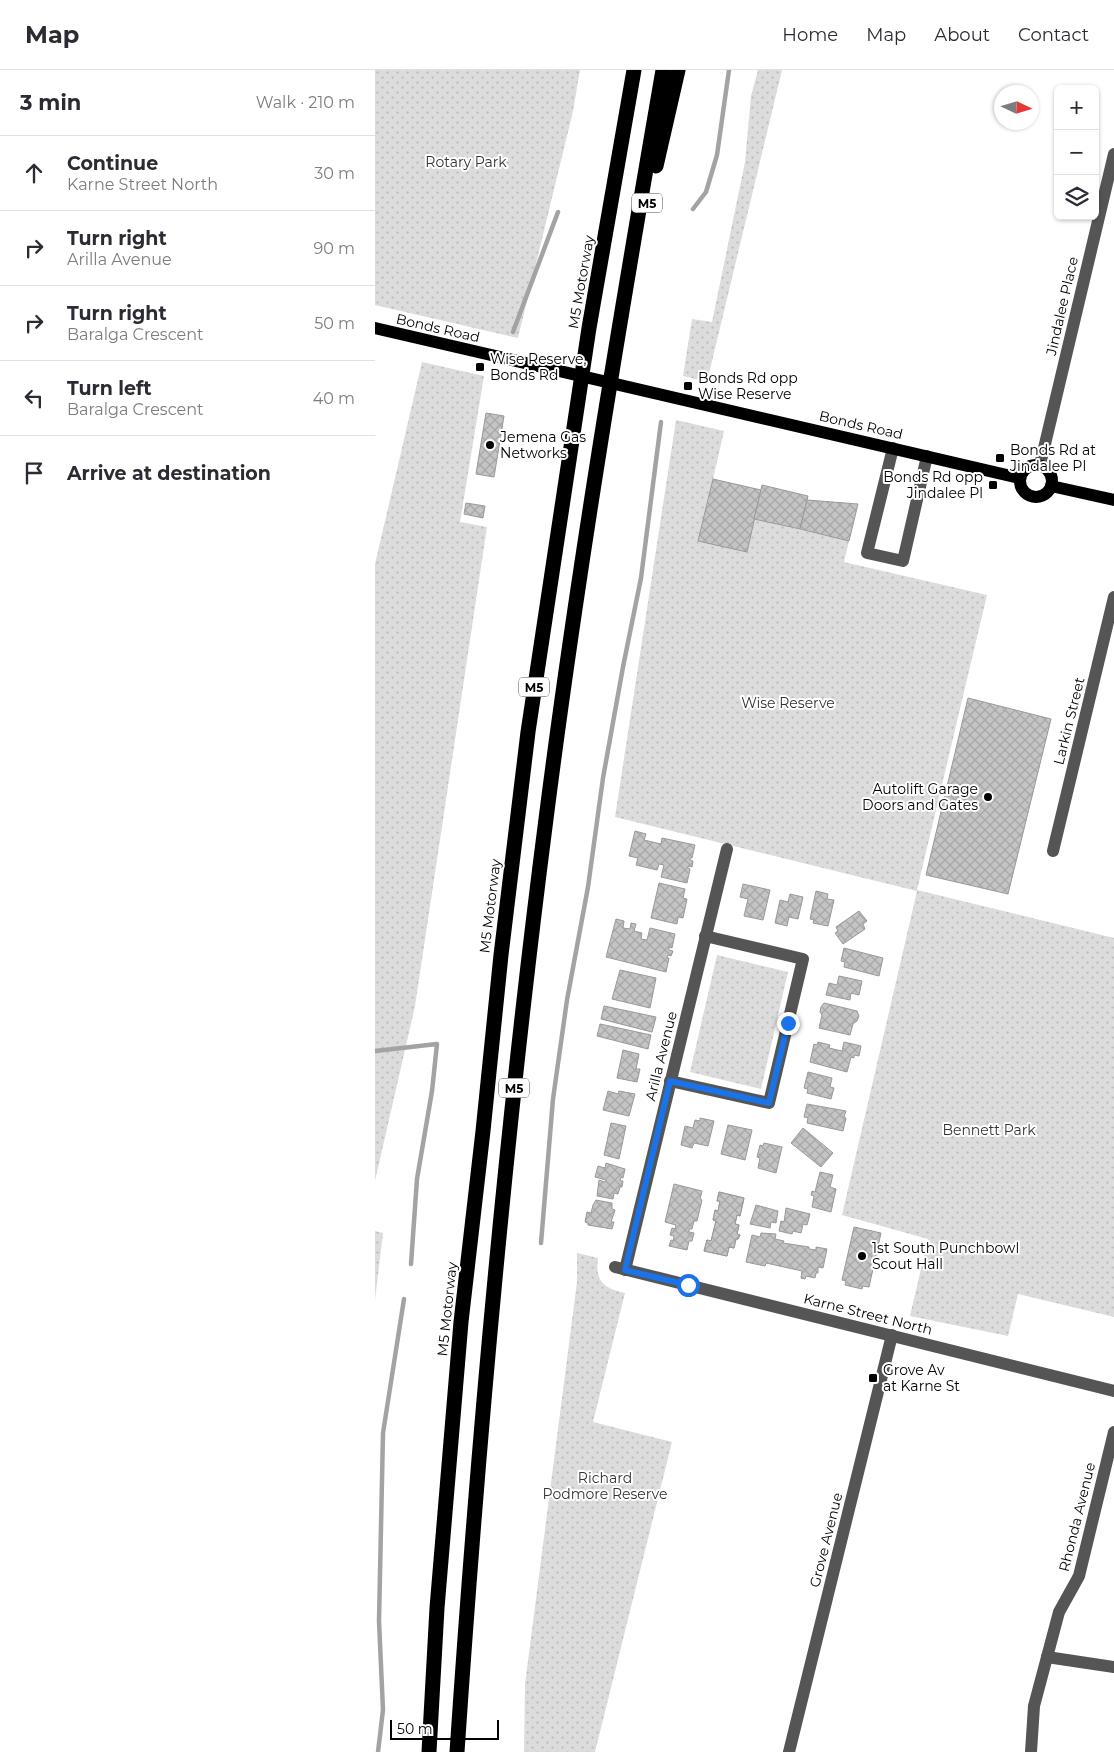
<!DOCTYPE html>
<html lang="en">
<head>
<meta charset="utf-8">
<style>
	:root { --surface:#fff; --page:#f7f7f7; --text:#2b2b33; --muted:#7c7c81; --line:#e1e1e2 }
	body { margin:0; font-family:Montserrat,sans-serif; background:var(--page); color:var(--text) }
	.controls { position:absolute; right:15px; top:15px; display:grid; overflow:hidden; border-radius:8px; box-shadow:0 1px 4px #0004 }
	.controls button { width:45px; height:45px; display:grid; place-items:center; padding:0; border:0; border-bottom:1px solid var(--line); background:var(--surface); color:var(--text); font:25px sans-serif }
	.compass { position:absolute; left:619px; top:15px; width:45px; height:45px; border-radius:50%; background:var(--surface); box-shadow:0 1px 4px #0004; rotate:94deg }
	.scale { position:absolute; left:15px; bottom:12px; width:109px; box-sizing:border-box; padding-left:5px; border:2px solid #000; border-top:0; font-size:14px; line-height:18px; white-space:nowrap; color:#000; -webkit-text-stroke:4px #fff; paint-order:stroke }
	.stop { position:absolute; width:15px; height:15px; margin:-11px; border:4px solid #1a73e8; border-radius:50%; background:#fff }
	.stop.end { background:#1a73e8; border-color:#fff; box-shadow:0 1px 5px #0008 }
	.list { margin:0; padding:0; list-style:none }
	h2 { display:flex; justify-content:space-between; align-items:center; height:65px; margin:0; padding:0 20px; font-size:21px }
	h2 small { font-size:16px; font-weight:400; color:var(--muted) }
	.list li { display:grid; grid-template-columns:32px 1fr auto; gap:15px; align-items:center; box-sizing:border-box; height:75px; padding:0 20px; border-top:1px solid var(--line) }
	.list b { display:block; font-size:19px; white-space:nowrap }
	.list p { margin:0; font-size:16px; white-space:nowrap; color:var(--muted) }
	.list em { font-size:16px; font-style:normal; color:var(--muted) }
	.icon { flex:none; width:28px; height:28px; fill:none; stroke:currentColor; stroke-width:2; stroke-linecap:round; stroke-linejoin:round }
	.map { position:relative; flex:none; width:739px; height:1682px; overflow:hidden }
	header { display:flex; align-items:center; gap:30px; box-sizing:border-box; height:70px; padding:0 25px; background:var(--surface); border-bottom:1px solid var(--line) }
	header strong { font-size:24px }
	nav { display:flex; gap:28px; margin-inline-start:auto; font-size:18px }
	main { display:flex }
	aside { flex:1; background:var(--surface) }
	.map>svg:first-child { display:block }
	.park { fill:url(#park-dots) }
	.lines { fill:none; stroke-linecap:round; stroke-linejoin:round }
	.stream { stroke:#a3a3a3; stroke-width:4.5 }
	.building { fill:url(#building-cross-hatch); stroke:#999 }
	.minor { stroke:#555; stroke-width:12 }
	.major { stroke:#000; stroke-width:12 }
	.highway { stroke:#000; stroke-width:15 }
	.route { stroke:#1a73e8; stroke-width:6 }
	.poi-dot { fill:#000; stroke:#fff; stroke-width:2 }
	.labels { text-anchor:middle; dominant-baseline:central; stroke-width:4; stroke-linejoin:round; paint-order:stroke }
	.shield { fill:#fff; stroke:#4c4c4c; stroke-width:1 }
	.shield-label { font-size:12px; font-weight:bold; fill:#000 }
	.park-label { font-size:14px; fill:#333; stroke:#fff }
	.street-label { font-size:14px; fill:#000; stroke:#fff }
	.poi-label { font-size:14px; fill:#000; stroke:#fff; text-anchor:start }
</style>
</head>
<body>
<header>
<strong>Map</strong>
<nav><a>Home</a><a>Map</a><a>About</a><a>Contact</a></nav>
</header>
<main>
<aside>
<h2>3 min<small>Walk · 210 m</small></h2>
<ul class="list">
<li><svg class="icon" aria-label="ahead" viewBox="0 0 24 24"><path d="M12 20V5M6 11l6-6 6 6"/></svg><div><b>Continue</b><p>Karne Street North</p></div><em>30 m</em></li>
<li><svg class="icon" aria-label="right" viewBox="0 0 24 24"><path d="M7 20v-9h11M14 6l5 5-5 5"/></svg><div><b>Turn right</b><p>Arilla Avenue</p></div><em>90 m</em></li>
<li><svg class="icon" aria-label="right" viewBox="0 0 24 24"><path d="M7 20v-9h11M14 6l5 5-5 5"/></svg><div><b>Turn right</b><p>Baralga Crescent</p></div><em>50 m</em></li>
<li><svg class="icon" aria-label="left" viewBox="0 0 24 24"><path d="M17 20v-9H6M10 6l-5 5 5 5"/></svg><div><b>Turn left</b><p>Baralga Crescent</p></div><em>40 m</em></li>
<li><svg class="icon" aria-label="arrive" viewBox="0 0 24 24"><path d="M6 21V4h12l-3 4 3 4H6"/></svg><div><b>Arrive at destination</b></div></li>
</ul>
</aside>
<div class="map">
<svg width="739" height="1682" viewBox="0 0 739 1682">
	<defs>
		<pattern id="park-dots" width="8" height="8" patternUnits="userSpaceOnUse" patternTransform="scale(1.25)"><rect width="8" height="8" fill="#dcdcdc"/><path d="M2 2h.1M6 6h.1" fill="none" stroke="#bbb" stroke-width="1.8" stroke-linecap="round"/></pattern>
		<pattern id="building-cross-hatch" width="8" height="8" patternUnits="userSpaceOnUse" patternTransform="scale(1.25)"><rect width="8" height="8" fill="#c4c4c4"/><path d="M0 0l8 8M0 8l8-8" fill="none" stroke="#a7a7a7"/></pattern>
	</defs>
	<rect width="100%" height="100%" fill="#fff"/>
	<g class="park">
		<polygon points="0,0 205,0 198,41 143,268 0,235"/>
		<polygon points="383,0 407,0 332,312 308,306 317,249 337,252 370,92 376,26"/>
		<polygon points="47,292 109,306 85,452 112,457 40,936 0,1111 0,494"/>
		<polygon points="301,350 349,361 324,471 372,482 379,449 474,471 469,492 612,525 542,820 739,868 739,1247 643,1224 633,1266 535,1246 553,1169 467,1145 542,821 240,747"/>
		<polygon points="342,885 413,902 386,1019 315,1002"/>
		<polygon points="0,1161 8,1163 0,1230"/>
		<path d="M202 1183 223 1188C220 1211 228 1218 250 1223L218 1352 297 1372 220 1682H149L150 1614 202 1212Z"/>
	</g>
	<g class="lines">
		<g class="stream">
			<polyline points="318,139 331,122 342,85 354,0"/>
			<polyline points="138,262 183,142"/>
			<polyline points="0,981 62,974 57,1021 42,1109 36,1194"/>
			<polyline points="166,1173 178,1029 192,930 213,817 228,708 248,597 266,508 286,352"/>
			<polyline points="3,1682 8,1640 4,1551 8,1363 29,1229"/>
		</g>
	</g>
	<g class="building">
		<polygon points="111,343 129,346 119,407 101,404"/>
		<polygon points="338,409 386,420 372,482 323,471"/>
		<polygon points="387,415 433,426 425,459 379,449"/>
		<polygon points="432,430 483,434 474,471 425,459"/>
		<polygon points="91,433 110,436 108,448 89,444"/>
		<polygon points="593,628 676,649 633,824 551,805"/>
		<polygon points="260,761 271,764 269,770 286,774 287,768 320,775 317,788 315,788 315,790 318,791 317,797 313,796 313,798 315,799 312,813 286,807 289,795 284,794 282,800 261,795 263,788 254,786"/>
		<polygon points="284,813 310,819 308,828 312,829 308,848 303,847 302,854 276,848"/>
		<polygon points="368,814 395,820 388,850 369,846 373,829 365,827"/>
		<polygon points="441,821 453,824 452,829 459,830 453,856 438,853 439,850 435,849"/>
		<polygon points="415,824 428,827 423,849 414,847 412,856 400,853 405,830 413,832"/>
		<polygon points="484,841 492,851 488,854 490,859 468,874 460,863 463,861 461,857"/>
		<polygon points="241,849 249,851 248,858 255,859 256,853 261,854 259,861 267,863 266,869 272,870 275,858 300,864 297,878 294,877 294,880 298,881 296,886 293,885 292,888 294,888 291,902 231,887"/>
		<polygon points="469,878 508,888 504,906 469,897 470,892 466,891"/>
		<polygon points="245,900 281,908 275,938 237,929"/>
		<polygon points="464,906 487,911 484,925 476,923 475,930 451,925 454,913 462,915"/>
		<polygon points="449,933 482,941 484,946 482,951 478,954 475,965 444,958 447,945 445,942 446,937"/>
		<polygon points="229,936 281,947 277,962 226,949"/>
		<polygon points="225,954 276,965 273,979 222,966"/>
		<polygon points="443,972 455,975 454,978 467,981 469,972 486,976 484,986 479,985 479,988 476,987 472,1002 435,992 439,974 442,975"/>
		<polygon points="248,980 264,984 261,999 265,999 262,1012 242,1008"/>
		<polygon points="433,1002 457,1008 455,1017 459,1018 456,1029 432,1023 433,1019 429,1018"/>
		<polygon points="233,1021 243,1024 244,1021 260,1024 254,1046 228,1040"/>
		<polygon points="432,1034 471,1041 469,1047 471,1048 468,1061 432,1053 433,1048 429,1047"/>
		<polygon points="325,1048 339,1051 333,1076 319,1073 317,1078 306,1075 310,1056 318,1058 320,1050 325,1051"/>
		<polygon points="236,1053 251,1056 244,1089 229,1085"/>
		<polygon points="353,1055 377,1060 370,1090 346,1084"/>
		<polygon points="428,1058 458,1083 446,1097 416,1073"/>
		<polygon points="389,1073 407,1077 401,1103 383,1098 385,1088 382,1087 385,1075 388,1076"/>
		<polygon points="231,1093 250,1099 248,1108 246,1107 245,1111 248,1111 247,1117 245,1117 243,1124 239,1123 238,1129 222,1126 224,1110 230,1112 231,1110 220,1107 223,1096 230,1098"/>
		<polygon points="445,1102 458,1105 455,1117 461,1119 456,1142 437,1137 439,1126 436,1125 437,1121 440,1122"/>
		<polygon points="299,1114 327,1121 325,1129 327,1130 322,1151 319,1151 317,1159 314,1159 314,1162 319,1163 317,1171 314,1171 312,1180 294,1176 296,1170 298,1171 299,1166 295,1165 297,1158 300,1159 301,1155 290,1152"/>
		<polygon points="344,1122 369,1128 365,1146 362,1145 360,1154 364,1155 362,1164 365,1165 363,1169 361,1169 359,1178 354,1177 352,1186 329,1181 332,1170 336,1171 341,1151 338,1150 340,1140 343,1141 345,1131 342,1131"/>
		<polygon points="344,1122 369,1128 365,1146 362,1145 360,1154 364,1155 362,1164 365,1165 363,1169 361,1169 359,1178 354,1177 352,1186 329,1181 332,1170 336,1171 341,1151 338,1150 340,1140 343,1141 345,1131 342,1131"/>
		<polygon points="221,1130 237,1133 237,1139 240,1140 236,1152 239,1152 237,1159 213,1155 213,1153 210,1152 212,1142 216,1143 218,1135"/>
		<polygon points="381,1135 403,1141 401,1153 396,1152 395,1158 375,1154"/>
		<polygon points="411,1138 435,1144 432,1155 428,1154 426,1163 418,1161 417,1164 404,1161 406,1151 409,1152"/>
		<polygon points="479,1157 506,1163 494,1217 488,1216 487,1219 470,1215 471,1211 467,1210"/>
		<polygon points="386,1163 401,1164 400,1169 409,1171 408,1173 434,1177 434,1179 441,1180 441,1177 452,1179 448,1198 443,1197 443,1203 441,1203 440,1208 431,1206 430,1209 426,1208 427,1201 391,1193 390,1196 371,1192 377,1165 385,1167"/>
	</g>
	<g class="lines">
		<g class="minor">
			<polyline points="518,378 492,483 528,491 552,386"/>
			<polyline points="665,395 739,84"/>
			<polyline points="678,781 739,527"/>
			<polyline points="295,1011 394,1033 428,889 330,866"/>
			<polyline points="240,1197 739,1321"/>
			<polyline points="250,1200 352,779"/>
			<polyline points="672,1587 739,1597"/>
			<polyline points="414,1682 517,1265"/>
			<polyline points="656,1682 659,1636 684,1542 704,1506 739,1362"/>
		</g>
		<g class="major">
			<polyline points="0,258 644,408"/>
			<circle cx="661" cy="411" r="16"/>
			<polyline points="676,416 739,430"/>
		</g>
		<g class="highway">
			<polyline points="281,96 303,0"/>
			<polyline points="54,1682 62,1538 86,1252 108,1061 126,885 153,662 214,258 259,0"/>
			<path d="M82 1682C103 1370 131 1059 171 749 203 498 245 249 288 0"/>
		</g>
	</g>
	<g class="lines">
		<polyline class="route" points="313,1215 250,1200 295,1011 394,1033 413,953"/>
	</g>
	<g class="poi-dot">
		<rect x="100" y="292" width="10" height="10" rx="2.5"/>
		<rect x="308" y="311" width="10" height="10" rx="2.5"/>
		<circle cx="115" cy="375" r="5"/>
		<rect x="620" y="383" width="10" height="10" rx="2.5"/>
		<rect x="613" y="410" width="10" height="10" rx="2.5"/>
		<circle cx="613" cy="727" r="5"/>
		<circle cx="487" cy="1186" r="5"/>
		<rect x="493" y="1303" width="10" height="10" rx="2.5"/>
	</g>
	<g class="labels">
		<g class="shield">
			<rect x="257" y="123.5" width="30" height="19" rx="4"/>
			<rect x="144" y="607.5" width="30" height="19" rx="4"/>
			<rect x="124" y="1008.5" width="30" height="19" rx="4"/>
		</g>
		<g class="shield-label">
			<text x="272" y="133">M5</text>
			<text x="159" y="617">M5</text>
			<text x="139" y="1018">M5</text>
		</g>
		<g class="park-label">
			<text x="91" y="92">Rotary Park</text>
			<text x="413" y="633">Wise Reserve</text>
			<text x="614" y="1060">Bennett Park</text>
			<text x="230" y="1408">Richard<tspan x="230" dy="16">Podmore Reserve</tspan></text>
		</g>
		<g class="street-label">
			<text transform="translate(206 212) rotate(-80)">M5 Motorway</text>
			<text transform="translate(687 236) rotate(-77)">Jindalee Place</text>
			<text transform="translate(63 258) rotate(13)">Bonds Road</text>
			<text transform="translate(486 355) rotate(13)">Bonds Road</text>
			<text transform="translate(694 651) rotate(-76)">Larkin Street</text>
			<text transform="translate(115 836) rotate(-83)">M5 Motorway</text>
			<text transform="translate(286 986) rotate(-76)">Arilla Avenue</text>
			<text transform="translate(72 1239) rotate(-84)">M5 Motorway</text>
			<text transform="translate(493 1244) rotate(14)">Karne Street North</text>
			<text transform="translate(702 1447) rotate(-76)">Rhonda Avenue</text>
			<text transform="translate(451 1470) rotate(-76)">Grove Avenue</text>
		</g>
		<g class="poi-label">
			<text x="115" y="289">Wise Reserve,<tspan x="115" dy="16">Bonds Rd</tspan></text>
			<text x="323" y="308">Bonds Rd opp<tspan x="323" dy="16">Wise Reserve</tspan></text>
			<text x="125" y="367">Jemena Gas<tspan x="125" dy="16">Networks</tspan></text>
			<text x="635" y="380">Bonds Rd at<tspan x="635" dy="16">Jindalee Pl</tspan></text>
			<text x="608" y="407" text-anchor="end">Bonds Rd opp<tspan x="608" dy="16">Jindalee Pl</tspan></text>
			<text x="603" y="719" text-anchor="end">Autolift Garage<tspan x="603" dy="16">Doors and Gates</tspan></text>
			<text x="497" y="1178">1st South Punchbowl<tspan x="497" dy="16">Scout Hall</tspan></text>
			<text x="508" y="1300">Grove Av<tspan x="508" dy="16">at Karne St</tspan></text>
		</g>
	</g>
</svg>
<div class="controls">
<button>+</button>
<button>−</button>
<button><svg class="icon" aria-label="layers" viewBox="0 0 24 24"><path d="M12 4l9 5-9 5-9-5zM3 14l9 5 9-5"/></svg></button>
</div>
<svg class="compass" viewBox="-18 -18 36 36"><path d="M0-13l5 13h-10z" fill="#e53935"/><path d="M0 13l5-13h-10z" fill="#7c7c81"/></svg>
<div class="scale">50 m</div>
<div class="stop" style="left:313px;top:1215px"></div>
<div class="stop end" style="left:413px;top:953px"></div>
</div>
</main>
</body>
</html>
